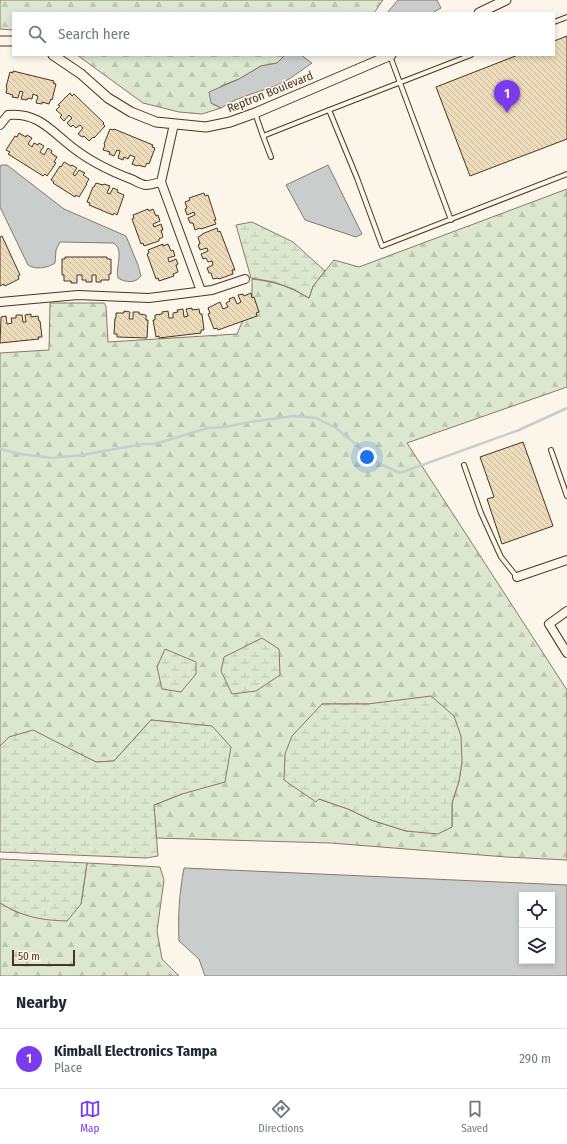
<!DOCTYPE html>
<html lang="en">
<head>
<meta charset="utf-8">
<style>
	:root { --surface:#fff; --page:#f2f2f3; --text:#1f2937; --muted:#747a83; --line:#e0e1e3; --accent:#7c3aed }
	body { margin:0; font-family:"Fira Sans Condensed",sans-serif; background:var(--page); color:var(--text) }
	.controls { position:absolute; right:12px; bottom:12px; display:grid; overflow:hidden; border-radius:0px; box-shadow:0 2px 6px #0003 }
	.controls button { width:36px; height:36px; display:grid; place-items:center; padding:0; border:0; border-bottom:1px solid var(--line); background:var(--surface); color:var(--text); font:20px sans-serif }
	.scale { position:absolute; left:12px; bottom:10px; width:63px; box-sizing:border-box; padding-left:4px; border:2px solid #4a3520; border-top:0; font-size:11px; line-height:14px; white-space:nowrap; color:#4a3520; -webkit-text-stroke:3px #fbf6e9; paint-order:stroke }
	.you { position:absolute; left:367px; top:457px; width:14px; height:14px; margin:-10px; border:3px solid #fff; border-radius:50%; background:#1a73e8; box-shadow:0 0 0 6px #1a73e833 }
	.badge { display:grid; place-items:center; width:26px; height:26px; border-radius:50%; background:var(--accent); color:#fff; font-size:13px; font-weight:700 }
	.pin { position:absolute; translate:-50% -33px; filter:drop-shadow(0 1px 2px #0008) }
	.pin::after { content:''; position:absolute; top:21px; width:14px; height:12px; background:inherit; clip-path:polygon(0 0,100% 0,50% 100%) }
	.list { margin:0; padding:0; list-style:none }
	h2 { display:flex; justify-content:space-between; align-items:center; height:52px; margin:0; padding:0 16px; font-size:17px }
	h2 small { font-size:13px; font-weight:400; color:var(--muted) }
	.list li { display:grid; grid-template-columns:26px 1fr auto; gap:12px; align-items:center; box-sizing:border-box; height:60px; padding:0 16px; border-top:1px solid var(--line) }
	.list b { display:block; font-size:15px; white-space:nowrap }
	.list p { margin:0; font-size:13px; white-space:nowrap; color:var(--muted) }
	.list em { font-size:13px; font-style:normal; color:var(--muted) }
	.icon { flex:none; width:22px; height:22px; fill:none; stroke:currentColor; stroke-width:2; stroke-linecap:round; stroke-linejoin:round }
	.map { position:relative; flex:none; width:567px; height:976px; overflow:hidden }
	.search { position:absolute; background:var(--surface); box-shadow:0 2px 6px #0003; left:12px; right:12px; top:12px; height:44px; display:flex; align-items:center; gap:10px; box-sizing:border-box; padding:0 14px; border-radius:0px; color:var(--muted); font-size:15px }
	.sheet { height:112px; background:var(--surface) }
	nav { display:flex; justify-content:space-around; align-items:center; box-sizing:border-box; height:56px; border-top:1px solid var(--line); background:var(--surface); font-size:11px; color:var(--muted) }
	nav a { display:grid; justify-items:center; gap:2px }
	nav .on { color:var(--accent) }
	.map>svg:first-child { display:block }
	.forest { fill:url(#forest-firs); stroke:#887966; fill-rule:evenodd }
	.wetland { fill:url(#wetland-marsh); stroke:#887966 }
	.water { fill:#c9cecd; stroke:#887966; fill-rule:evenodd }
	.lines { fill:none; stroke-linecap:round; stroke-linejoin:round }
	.stream { stroke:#c9cecd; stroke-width:2.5 }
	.building { fill:url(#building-back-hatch); stroke:#4a3520 }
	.service-casing { stroke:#4a3520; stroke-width:6 }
	.minor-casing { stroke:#4a3520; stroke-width:10 }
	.tertiary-casing { stroke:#4a3520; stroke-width:11 }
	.service { stroke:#fbf6e9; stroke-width:4 }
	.minor { stroke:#fbf6e9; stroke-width:8 }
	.tertiary { stroke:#fbf6e9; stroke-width:9 }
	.labels { text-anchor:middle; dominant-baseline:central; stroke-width:3; stroke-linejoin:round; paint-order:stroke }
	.street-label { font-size:12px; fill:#4a3520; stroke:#fbf6e9 }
</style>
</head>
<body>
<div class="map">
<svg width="567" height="976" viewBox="0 0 567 976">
	<defs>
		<pattern id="forest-firs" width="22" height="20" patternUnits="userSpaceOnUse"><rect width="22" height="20" fill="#dce7d0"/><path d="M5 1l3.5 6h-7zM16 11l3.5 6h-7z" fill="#bec7b2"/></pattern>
		<pattern id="wetland-marsh" width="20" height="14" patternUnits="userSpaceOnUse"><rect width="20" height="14" fill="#dce7d0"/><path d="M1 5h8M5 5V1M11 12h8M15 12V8" fill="none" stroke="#bec7b2"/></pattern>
		<pattern id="building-back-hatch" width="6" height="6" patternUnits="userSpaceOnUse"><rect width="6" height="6" fill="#ecdcbc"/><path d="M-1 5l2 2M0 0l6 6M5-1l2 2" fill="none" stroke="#ccbda1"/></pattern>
	</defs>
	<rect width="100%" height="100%" fill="#fbf6e9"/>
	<g class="forest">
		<polygon points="0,0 383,0 374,13 13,13 13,30 0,29"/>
		<polygon points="77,55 285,55 277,63 261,66 239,79 221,86 211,103 221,108 202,114 179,112 143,103"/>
		<path d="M567 189V387L407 443 567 690V860L506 857 331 843 156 838 154 805 182 794 178 723 151 720 114 761 96 762 69 749 9 737 0 746V353L49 350 50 303H104L106 306 108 342 237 334 252 299V279C276 282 288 286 309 298L313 286 334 260 359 267ZM322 704H368L462 762 459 781 452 803V827L406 831 371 820 348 809 319 799Z"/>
		<polygon points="87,863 160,867 164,880 157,931 162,959 179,976 0,976 0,903 18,913 81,904"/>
	</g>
	<g class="wetland">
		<polygon points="252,222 293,242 325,271 313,286 309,298 293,289 274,282 251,278 236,225"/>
		<polygon points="262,638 279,649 280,675 256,691 232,694 221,671 224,657"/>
		<polygon points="165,649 196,662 196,674 181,692 162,689 157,667"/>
		<polygon points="431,696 454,716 461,736 462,762 459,781 452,803 452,827 438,834 406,831 371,820 348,809 319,799 316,802 284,780 285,754 292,736 322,704 368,704"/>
		<polygon points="151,720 212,726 231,747 225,782 182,794 154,805 158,856 146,858 0,852 0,746 9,737 33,730 96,762 114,761"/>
		<path d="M0 859 87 863 81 904 67 921C39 920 24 917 0 903Z"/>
	</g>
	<g class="water">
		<polygon points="398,0 437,0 441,8 432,13 387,13"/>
		<path d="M285 55H301L312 63C303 69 293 77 284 82 263 92 240 95 221 108L211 103 209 92 239 79 261 66 277 63Z"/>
		<path d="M2 165H7L64 209 126 236 138 265 141 276C136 283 126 283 118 278 115 267 125 249 113 243L60 242 56 250 55 263C48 268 35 270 28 265L0 207V166Z"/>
		<polygon points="328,165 362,234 356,237 305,220 286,185"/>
		<path d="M184 868 567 885V976H205L199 959 179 941C178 914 179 895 184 868ZM522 895H552V961H522Z"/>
	</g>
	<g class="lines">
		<polyline class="stream" points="0,449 20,454 52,458 82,455 143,444 155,444 208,428 225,427 250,422 293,416 316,418 336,428 378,463 400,473 519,430 567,408"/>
	</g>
	<g class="building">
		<polygon points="567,36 567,139 470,176 436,87 518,55 554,55 554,41"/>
		<polygon points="13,71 54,81 53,83 56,84 52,100 51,99 49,104 42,102 42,104 36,103 38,96 33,94 32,99 28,98 27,100 21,99 23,92 20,91 18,98 12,97 13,95 6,93 7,88 6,87 10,72 13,73"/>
		<polygon points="70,93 72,96 74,94 104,123 103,124 105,126 94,138 93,137 89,141 84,136 82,137 78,134 83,128 80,125 76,128 73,125 71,127 67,123 72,118 69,115 64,121 60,117 62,115 56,110 60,106 58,105"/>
		<polygon points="110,129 113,130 114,129 153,145 152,147 155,148 149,164 147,163 145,167 138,165 137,166 132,164 135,157 130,155 128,159 124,157 123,160 118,158 120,151 117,150 114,156 109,154 110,152 103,150 105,145 104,144"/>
		<polygon points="19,133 26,137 27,135 32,138 28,144 32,147 34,143 38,145 39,143 44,146 40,152 44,155 48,148 52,151 51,153 57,157 54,162 56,163 47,176 45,174 43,176 8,154 10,152 6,150 15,136 17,137"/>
		<polygon points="64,162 71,166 72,165 77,168 73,174 75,176 79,170 85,173 83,175 89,179 86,184 87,184 79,197 76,195 75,197 53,183 54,182 51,180 60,166 61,167"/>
		<polygon points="96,183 103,185 104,184 110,186 107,193 110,194 113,188 118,190 117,192 124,195 117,215 114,213 113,215 89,205 90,203 87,202 93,187 94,187"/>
		<polygon points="204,193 205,196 208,195 216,220 214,220 216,224 201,229 200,228 195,230 193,223 190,223 188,218 195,215 194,212 187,215 185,209 187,208 185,202 190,200 189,198"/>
		<polygon points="148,209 149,211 153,209 156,216 158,215 160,221 153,224 154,227 161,224 163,230 161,230 163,237 159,239 159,241 144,246 143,243 141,244 132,219 134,218 133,215"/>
		<polygon points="217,228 218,232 220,231 235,270 232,270 233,274 219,279 218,278 213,279 211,273 209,273 207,268 213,265 212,261 208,262 206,258 203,259 201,254 208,251 207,248 200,250 198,245 200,244 198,237 202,235 202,234"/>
		<polygon points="2,236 20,275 18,276 19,279 5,286 4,284 0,286 0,237"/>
		<polygon points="163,244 163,246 168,244 171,251 173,250 175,256 168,258 169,262 176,259 178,264 176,265 178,272 173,274 174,276 159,281 158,278 156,279 147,254 149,253 148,250"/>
		<polygon points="65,257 107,257 107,259 111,259 111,274 109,274 109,280 101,280 101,282 96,282 96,275 92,275 92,282 86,282 86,280 82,280 82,275 77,275 77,283 71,283 71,281 64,281 64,275 62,275 62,259 65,259"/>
		<polygon points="251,293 252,298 254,297 259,312 256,313 257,316 218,330 217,328 214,329 208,314 210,313 208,308 220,302 223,309 228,307 226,303 230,301 229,299 234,297 237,304 241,302 238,295 243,294 244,296"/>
		<polygon points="192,308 192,310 199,309 200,314 202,314 204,330 201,330 201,333 159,338 159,336 156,337 153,320 155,320 155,315 162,314 162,312 168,311 169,318 173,318 173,313 178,312 177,310 183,309 184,317 188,316 186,309"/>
		<polygon points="124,311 130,312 129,319 133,319 133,312 139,312 139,314 146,315 146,320 148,320 147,338 117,337 117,334 114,334 115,318 116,318 116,313 124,313"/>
		<polygon points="31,314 31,317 38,316 39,321 40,321 42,337 38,337 39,339 0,343 1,317 6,316 7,324 12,323 11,318 16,318 16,315 22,315 23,322 26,322 25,315"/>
		<polygon points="523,442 553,526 502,544 487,499 494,497 480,457"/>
	</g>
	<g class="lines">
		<defs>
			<g id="service">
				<polyline points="554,22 567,17"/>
				<polyline points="471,55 329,110 357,178 382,246 567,174"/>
				<polyline points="390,56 451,220"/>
				<polyline points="255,113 263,136 329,110"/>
				<polyline points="263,136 271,157"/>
				<polyline points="551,450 567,496"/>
				<polyline points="464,465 481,513 501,557 517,577"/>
			</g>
			<g id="minor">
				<path d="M0 125 8 115C35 112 49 128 67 143 87 160 107 170 131 179 136 181 141 185 146 185 151 185 156 183 161 182L174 124"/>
				<polyline points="161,182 201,291"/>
				<polyline points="0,302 78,295 149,298 212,290 245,279"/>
				<polyline points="517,577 567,560"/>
				<polyline points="567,611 549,624 567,653"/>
			</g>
			<g id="tertiary">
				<polyline points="479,13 506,0"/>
				<polyline points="0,41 13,41"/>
				<polyline points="53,55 81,74 108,98 131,112 156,122 206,127 230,122 255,113 391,55"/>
			</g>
		</defs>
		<use href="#service" class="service-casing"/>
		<use href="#minor" class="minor-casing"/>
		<use href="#tertiary" class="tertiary-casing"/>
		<use href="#service" class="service"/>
		<use href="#minor" class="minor"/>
		<use href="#tertiary" class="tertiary"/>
	</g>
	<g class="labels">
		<g class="street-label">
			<text transform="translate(270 92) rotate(-22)">Reptron Boulevard</text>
		</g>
	</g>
</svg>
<div class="controls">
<button><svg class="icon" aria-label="locate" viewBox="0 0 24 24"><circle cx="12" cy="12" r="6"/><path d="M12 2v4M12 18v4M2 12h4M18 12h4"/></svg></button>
<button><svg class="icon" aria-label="layers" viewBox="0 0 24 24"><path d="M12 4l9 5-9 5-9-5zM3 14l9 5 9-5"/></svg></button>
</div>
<div class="scale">50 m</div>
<div class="you"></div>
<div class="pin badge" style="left:507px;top:113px">1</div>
<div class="search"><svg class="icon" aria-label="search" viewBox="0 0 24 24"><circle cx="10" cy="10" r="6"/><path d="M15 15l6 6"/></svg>Search here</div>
</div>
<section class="sheet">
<h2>Nearby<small></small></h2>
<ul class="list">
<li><span class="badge">1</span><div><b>Kimball Electronics Tampa</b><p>Place</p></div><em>290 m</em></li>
</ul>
</section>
<nav>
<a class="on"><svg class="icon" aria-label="map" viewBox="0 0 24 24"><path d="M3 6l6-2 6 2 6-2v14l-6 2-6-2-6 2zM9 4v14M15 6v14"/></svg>Map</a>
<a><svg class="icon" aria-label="directions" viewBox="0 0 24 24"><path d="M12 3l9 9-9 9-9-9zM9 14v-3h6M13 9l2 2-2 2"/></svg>Directions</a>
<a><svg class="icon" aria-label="saved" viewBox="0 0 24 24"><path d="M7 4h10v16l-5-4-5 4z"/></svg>Saved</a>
</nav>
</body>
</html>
